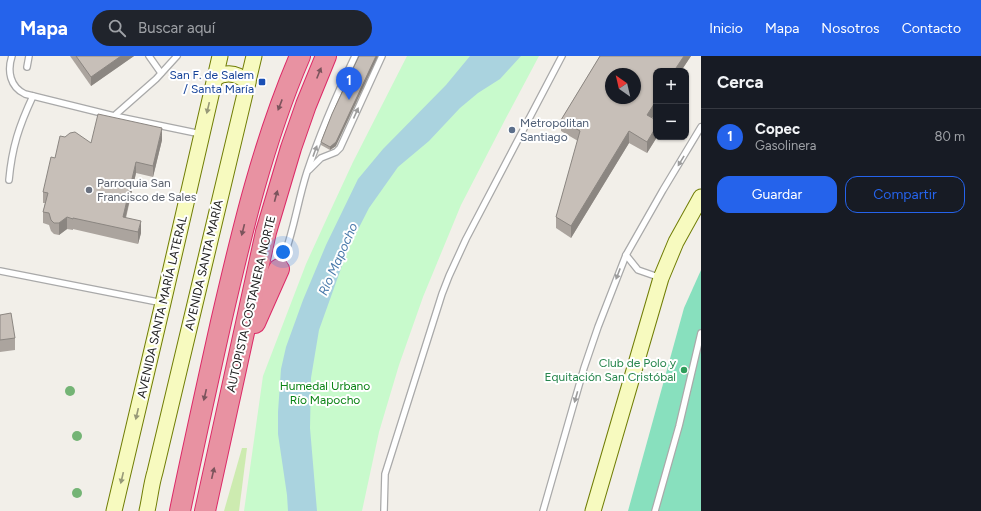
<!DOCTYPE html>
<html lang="es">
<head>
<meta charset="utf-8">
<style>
	:root { --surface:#171b24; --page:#20242c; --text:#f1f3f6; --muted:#9ea1a6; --line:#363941; --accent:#2563eb }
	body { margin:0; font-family:Figtree,sans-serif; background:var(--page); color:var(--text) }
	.controls { position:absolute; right:12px; top:12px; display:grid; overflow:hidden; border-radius:8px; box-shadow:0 1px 3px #0004 }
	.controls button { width:36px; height:36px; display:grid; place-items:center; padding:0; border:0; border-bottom:1px solid var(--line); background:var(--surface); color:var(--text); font:20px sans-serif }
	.compass { position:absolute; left:605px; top:12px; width:36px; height:36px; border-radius:50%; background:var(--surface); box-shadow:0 1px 3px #0004; rotate:326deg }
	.you { position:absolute; left:283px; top:196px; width:14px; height:14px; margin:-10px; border:3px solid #fff; border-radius:50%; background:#1a73e8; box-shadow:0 0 0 6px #1a73e833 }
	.badge { display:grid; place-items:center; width:26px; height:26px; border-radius:50%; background:var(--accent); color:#fff; font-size:13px; font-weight:700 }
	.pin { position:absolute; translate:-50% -33px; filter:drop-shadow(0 1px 2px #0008) }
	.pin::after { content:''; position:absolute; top:21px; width:14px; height:12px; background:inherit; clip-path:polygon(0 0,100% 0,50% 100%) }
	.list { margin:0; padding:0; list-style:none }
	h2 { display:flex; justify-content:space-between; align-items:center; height:52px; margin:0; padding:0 16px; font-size:17px }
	h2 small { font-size:13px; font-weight:400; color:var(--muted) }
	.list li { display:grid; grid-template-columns:26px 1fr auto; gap:12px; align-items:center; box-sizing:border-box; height:56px; padding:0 16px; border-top:1px solid var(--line) }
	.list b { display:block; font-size:15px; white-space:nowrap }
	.list p { margin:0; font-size:13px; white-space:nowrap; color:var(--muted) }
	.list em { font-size:13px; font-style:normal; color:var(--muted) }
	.actions { display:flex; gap:8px; padding:12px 16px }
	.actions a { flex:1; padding:9px 0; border:1px solid var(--accent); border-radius:12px; text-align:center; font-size:14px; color:var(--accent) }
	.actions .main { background:var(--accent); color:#fff }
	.icon { flex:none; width:22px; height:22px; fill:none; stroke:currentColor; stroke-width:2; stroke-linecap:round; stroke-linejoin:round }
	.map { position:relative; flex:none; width:701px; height:455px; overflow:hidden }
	header { display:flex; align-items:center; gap:24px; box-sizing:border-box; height:56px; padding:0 20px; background:var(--accent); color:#fff }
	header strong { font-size:19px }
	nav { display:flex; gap:22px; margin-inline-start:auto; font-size:14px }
	.search { width:280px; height:36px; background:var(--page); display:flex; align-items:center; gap:10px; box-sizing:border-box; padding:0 14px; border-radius:22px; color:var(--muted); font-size:15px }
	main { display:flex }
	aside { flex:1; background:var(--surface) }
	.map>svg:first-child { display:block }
	.grass { fill:#cdebb0 }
	.park { fill:#c8facc }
	.pitch { fill:#88e0be }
	.water { fill:#aad3df }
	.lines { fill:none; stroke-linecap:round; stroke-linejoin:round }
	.lane-casing { stroke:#a9a9a9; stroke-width:8 }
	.secondary-casing { stroke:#707d05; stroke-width:17 }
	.highway-casing { stroke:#dc2a67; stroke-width:22 }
	.lane { stroke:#fff; stroke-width:5.5 }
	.secondary { stroke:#f7fabf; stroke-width:15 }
	.highway { stroke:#e892a2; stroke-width:20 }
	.tree { fill:#74b475 }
	.wall { fill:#aba49e }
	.shaded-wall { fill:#8b8681 }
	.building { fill:#c7bfb8; stroke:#8b8681; fill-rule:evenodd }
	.oneway { fill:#7b545c }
	.oneway2 { fill:#979978 }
	.oneway3 { fill:#9c9c9c }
	.transit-dot { fill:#1a4fb4; stroke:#fff; stroke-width:1.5 }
	.service-dot { fill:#5c6f8a; stroke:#fff; stroke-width:1.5 }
	.worship-dot { fill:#6b7280; stroke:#fff; stroke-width:1.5 }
	.leisure-dot { fill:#2e9e5b; stroke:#fff; stroke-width:1.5 }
	.labels { text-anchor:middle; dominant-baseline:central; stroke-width:4; stroke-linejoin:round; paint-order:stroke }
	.transit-label { font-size:12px; fill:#164399; stroke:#fff; text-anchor:end }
	.service-label { font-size:12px; fill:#4e5e75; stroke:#fff; text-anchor:start }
	.worship-label { font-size:12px; fill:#5b616d; stroke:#fff; text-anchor:start }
	.street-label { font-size:12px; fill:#222; stroke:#fff }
	.leisure-label { font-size:12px; fill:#27864d; stroke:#fff; text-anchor:end }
	.park-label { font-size:12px; fill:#0c8416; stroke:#fff }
	.water-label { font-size:13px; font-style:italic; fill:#4a7aab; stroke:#fff }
</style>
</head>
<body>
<header>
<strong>Mapa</strong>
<div class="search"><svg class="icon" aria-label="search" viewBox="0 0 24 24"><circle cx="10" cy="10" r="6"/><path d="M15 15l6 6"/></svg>Buscar aquí</div>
<nav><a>Inicio</a><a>Mapa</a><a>Nosotros</a><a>Contacto</a></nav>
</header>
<main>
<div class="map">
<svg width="701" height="455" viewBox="0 0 701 455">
	<rect width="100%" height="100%" fill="#f2efe9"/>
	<polygon class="grass" points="242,392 247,392 239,455 224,455"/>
	<polygon class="park" points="407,0 539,0 507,60 461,149 423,241 399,309 379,376 362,455 244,455 263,320 306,208 327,162 353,106"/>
	<polygon class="pitch" points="701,214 701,455 628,455 684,252"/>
	<polygon class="water" points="470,0 521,0 500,23 478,37 460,52 429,85 398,111 369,152 348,193 319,274 311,322 310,372 317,455 288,455 287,439 278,378 278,356 281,313 286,291 303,244 326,189 358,123 383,93 446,29"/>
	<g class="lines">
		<defs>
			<g id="lane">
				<path d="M12 0C7 15 10 31 25 38L114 60 201 78"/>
				<polyline points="149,0 161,17"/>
				<polyline points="27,11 29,0"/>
				<polyline points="114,60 156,23 177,0"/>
				<polyline points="309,114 321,102 336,96 340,92 382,0"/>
				<path d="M9 124C12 91 19 70 33 40"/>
				<polyline points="626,199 638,214 661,222"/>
				<path d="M280 211C293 181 297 147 307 116 320 77 337 38 355 0"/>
				<polyline points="0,215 163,247"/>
				<polyline points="384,455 385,418 442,238 449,220 466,183 562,0"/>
				<polyline points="543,455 584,312 598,271 626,199 663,134 701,71"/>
				<polyline points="655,455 679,370 701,277"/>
			</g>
			<g id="secondary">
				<path d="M215 22C227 15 238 17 248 27"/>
				<polyline points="114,455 163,247 220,0"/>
				<path d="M147 455C150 442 151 429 155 416 189 278 220 139 254 0"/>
				<polyline points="593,455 661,222 676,186 701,141"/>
			</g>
			<g id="highway">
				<polyline points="255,267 279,213"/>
				<path d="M180 455C193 392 207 329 221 266 242 175 263 86 300 0"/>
				<polyline points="205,455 266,176 291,92 306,49 326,0"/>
			</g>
		</defs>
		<use href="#lane" class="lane-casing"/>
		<use href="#secondary" class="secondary-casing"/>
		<use href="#highway" class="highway-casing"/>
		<use href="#lane" class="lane"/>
		<use href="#secondary" class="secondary"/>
		<use href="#highway" class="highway"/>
	</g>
	<g class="tree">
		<circle cx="70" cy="335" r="5"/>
		<circle cx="77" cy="380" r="5"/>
		<circle cx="77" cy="437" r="5"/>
	</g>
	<g class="wall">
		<polygon points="70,0 134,0 91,30"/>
		<polygon points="600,0 691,0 681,15 656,15 656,56 652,62 656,81 657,81 647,97 629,87 571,182 556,172 556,161 578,85 561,75 561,64"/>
		<polygon points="162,84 153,121 136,117 126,162 141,177 138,188 73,173 73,174 67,173 59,179 54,178 51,175 49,169 43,167 43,156 45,147 43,147 43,136 55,102 91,87"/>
		<polygon points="321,86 336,90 330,94 321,89"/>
		<polygon points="0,259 15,282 15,294 0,296"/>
	</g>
	<g class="shaded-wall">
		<polygon points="121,0 134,0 91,30 91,21"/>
		<polygon points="376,0 378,0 336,90 330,94 330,91"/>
		<polygon points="684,0 691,0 681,15 674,15"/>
		<polygon points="656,45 656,56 647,70 647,59"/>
		<polygon points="656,71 656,81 657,81 647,97 647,86"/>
		<polygon points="162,72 162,84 153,121 153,110"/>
		<polygon points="629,75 629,87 571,182 571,170"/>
		<polygon points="136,106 136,117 123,172 123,161"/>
		<polygon points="67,161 67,173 59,179 59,167"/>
		<polygon points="141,165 141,177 138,188 138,176"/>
	</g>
	<g class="building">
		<polygon points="76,0 121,0 91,21"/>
		<polygon points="359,0 376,0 336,86 330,91 321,86 332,58"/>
		<path d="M600 0H684L674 15H656V45L647 59 656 64V71L647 86 629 75 571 170 556 161 580 75 561 64ZM611 18H635V42H611Z"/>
		<polygon points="98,58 162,72 153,110 136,106 123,161 141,165 138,176 73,162 73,163 67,161 59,167 54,167 51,164 49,157 43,156 48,137 43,136 51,101 55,102 60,80 65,81 70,77 75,76 91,87"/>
		<polygon points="11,257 15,282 0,284 0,259"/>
	</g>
	<defs><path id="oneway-solid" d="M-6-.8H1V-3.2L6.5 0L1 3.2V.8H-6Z"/></defs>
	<g class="oneway">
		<use href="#oneway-solid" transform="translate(319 17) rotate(-68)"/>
		<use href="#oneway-solid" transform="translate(280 49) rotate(111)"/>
		<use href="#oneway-solid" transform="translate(276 140) rotate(-75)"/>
		<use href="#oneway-solid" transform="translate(243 174) rotate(104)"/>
		<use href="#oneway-solid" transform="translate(205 339) rotate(103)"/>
		<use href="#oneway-solid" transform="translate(213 417) rotate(-77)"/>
	</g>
	<g class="oneway2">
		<use href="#oneway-solid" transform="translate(208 52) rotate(103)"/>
		<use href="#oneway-solid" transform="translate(137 358) rotate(103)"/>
		<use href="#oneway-solid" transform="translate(122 422) rotate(103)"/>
	</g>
	<g class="oneway3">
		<use href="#oneway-solid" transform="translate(356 57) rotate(-66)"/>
		<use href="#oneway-solid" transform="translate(315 95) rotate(-70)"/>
		<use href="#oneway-solid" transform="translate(681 105) rotate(121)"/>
		<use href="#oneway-solid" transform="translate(618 218) rotate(111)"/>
		<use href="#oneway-solid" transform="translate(576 341) rotate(106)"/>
	</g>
	<rect class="transit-dot" x="258" y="22" width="8" height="8" rx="2"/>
	<circle class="service-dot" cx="512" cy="74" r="4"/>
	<circle class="worship-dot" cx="89" cy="134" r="4"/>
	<circle class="leisure-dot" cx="684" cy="314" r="4"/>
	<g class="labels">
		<g class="transit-label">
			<text x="254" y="19">San F. de Salem<tspan x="254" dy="14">/ Santa María</tspan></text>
		</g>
		<g class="service-label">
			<text x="520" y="67">Metropolitan<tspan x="520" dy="14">Santiago</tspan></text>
		</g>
		<g class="worship-label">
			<text x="97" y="127">Parroquia San<tspan x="97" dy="14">Francisco de Sales</tspan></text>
		</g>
		<g class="street-label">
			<text transform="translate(204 209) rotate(-77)">AVENIDA SANTA MARÍA</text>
			<text transform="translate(251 248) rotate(-77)">AUTOPISTA COSTANERA NORTE</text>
			<text transform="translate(162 251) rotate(-77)">AVENIDA SANTA MARÍA LATERAL</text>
		</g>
		<g class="leisure-label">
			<text x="676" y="307">Club de Polo y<tspan x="676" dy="14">Equitación San Cristóbal</tspan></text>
		</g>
		<g class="park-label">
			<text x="325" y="330">Humedal Urbano<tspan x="325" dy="14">Río Mapocho</tspan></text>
		</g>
		<g class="water-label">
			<text transform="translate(338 203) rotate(-66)">Río Mapocho</text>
		</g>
	</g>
</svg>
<div class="controls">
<button>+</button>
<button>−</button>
</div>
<svg class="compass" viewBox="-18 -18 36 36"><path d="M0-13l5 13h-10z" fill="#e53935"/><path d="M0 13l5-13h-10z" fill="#9ea1a6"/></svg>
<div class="you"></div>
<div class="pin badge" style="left:349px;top:44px">1</div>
</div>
<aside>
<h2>Cerca<small></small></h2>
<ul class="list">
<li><span class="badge">1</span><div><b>Copec</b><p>Gasolinera</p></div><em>80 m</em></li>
</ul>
<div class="actions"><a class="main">Guardar</a><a>Compartir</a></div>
</aside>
</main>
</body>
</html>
